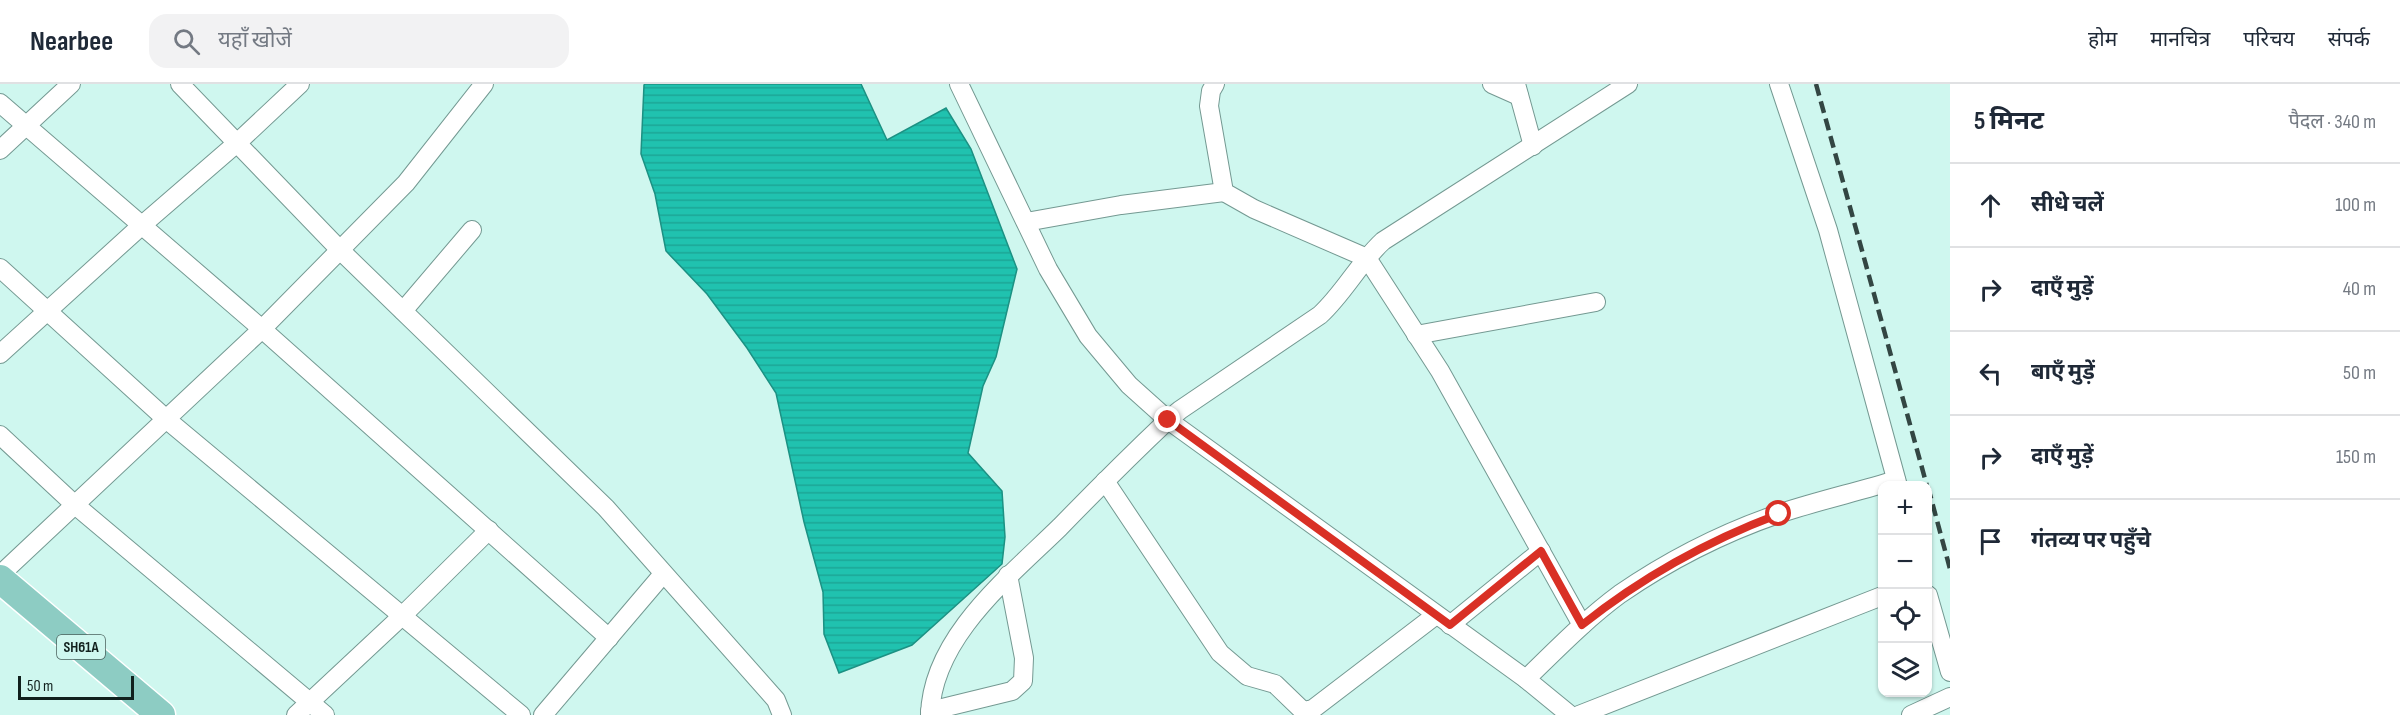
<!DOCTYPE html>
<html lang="hi">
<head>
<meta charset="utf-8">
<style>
	:root { --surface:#fff; --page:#f2f2f3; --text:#1f2937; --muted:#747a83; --line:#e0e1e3 }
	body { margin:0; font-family:"Sofia Sans Condensed","Noto Sans Devanagari",sans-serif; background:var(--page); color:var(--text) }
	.controls { position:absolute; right:18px; bottom:18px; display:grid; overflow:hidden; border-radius:12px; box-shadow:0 2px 4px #0004 }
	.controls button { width:54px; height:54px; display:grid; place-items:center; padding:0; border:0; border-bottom:2px solid var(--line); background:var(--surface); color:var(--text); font:30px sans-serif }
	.scale { position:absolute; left:18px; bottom:15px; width:116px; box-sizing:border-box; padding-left:6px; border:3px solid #11201d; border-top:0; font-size:16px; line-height:21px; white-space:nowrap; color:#11201d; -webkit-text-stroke:4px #cff7ef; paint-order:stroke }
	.stop { position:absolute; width:18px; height:18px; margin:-14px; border:4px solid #d93025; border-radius:50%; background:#fff }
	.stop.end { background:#d93025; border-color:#fff; box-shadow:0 2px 6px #0008 }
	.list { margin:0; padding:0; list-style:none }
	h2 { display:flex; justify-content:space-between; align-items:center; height:78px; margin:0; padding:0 24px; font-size:26px }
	h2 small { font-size:20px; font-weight:400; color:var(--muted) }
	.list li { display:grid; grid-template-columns:39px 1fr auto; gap:18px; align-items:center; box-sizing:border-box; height:84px; padding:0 24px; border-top:2px solid var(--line) }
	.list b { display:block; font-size:22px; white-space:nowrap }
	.list em { font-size:20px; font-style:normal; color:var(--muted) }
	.icon { flex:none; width:33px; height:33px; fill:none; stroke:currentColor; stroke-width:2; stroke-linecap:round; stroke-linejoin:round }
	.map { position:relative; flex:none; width:1950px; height:631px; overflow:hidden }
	header { display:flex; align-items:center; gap:36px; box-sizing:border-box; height:84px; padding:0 30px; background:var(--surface); border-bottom:2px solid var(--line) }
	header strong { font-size:28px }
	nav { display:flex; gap:33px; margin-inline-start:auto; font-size:21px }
	.search { width:420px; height:54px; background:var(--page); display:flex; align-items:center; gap:15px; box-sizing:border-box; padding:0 21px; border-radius:18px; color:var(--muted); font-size:22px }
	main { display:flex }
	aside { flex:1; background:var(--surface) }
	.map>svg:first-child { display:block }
	.water { fill:url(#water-rules); stroke:#1c9183; stroke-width:1.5 }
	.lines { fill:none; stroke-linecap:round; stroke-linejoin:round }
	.street-casing { stroke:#749992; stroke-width:20 }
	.primary-casing { stroke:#fff; stroke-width:31 }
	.street { stroke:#fff; stroke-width:18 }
	.primary { stroke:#8dccc3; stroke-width:28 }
	.rail { stroke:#334643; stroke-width:4.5; stroke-dasharray:12 6; stroke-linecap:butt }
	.route { stroke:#d93025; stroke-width:8 }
	.labels { text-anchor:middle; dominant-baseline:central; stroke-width:6; stroke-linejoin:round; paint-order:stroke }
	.shield { fill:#cff7ef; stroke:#4a605c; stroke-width:1.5 }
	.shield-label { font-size:15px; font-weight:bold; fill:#11201d }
</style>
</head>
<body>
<header>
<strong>Nearbee</strong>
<div class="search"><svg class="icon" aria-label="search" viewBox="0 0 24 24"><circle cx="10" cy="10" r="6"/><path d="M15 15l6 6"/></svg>यहाँ खोजें</div>
<nav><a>होम</a><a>मानचित्र</a><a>परिचय</a><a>संपर्क</a></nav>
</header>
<main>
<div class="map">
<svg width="1950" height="631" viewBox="0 0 1950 631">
	<defs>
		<pattern id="water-rules" width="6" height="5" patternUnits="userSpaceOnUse" patternTransform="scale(1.5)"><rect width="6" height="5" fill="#20c2af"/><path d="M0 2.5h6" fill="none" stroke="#1ca696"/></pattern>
	</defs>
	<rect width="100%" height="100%" fill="#cff7ef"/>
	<polygon class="water" points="645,0 861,0 887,56 946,24 971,65 1017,185 996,273 983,302 968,369 1002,407 1005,453 1002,480 912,561 839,589 824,550 823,508 804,438 776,309 747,264 707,210 666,167 655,110 641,70 644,1"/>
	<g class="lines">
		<defs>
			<g id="street">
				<polyline points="180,0 340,166 606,424 776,616 782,631"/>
				<polyline points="959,0 1048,185 1088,252 1129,301 1168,336 1526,595 1570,631"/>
				<polyline points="1215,0 1211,7 1209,22 1224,108 1254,125 1367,174 1440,287 1582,541"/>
				<polyline points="1492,0 1519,12"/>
				<polyline points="1516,0 1533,62"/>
				<polyline points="1779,0 1828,146 1898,402"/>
				<polyline points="0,19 262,245 609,554"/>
				<polyline points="0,66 71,0"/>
				<polyline points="1026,138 1121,121 1224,108"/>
				<polyline points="0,184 166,335 521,631"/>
				<polyline points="403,227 472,146"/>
				<polyline points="1416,251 1596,218"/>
				<polyline points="0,270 141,142 237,59 300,0"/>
				<polyline points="0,351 74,420 325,631"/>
				<polyline points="1105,397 1220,569 1247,592 1275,600 1303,627 1313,625 1436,531"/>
				<polyline points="0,491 262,245 406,99 484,0"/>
				<polyline points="1928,511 1950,588"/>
				<polyline points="1450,541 1541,467"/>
				<path d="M1526 595C1556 566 1586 535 1620 510 1668 477 1723 449 1778 430 1817 417 1857 408 1896 396"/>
				<polyline points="930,627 1012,607 1023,597 1024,574 1008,491"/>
				<polyline points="296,631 402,532 489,446"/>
				<polyline points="543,631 663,490"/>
				<path d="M930 631C932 553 1009 493 1060 443 1095 407 1131 371 1168 336L1180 326 1320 231C1344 209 1359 179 1383 157L1628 0"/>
				<polyline points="1579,631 1882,512"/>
				<polyline points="1911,631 1950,613"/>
			</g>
			<polyline id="primary" points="0,495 161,631"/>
		</defs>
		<use href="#street" class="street-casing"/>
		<use href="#primary" class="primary-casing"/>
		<use href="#street" class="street"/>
		<use href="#primary" class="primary"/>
		<g class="rail">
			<polyline points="1816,0 1927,402"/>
			<polyline points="1928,403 1950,485"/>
		</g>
	</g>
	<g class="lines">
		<path class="route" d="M1168 336 1450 541 1541 467 1582 541C1642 493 1707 457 1779 430"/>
	</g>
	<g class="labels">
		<rect class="shield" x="57" y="551" width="48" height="24" rx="4.5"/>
		<g class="shield-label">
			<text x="81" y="563">SH61A</text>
		</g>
	</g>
</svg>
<div class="controls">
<button>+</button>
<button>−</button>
<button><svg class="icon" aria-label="locate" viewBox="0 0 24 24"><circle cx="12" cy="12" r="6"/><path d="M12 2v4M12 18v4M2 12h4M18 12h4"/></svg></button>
<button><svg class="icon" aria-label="layers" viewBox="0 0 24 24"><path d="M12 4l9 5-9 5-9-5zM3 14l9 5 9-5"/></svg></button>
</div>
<div class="scale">50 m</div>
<div class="stop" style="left:1779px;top:430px"></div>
<div class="stop end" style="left:1168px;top:336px"></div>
</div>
<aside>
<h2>5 मिनट<small>पैदल · 340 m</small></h2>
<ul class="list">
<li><svg class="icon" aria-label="ahead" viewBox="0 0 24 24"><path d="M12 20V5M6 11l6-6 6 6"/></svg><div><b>सीधे चलें</b></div><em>100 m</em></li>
<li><svg class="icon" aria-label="right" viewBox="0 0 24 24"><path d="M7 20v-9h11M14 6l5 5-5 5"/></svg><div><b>दाएँ मुड़ें</b></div><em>40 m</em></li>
<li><svg class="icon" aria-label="left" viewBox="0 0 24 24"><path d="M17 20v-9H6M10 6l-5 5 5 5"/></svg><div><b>बाएँ मुड़ें</b></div><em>50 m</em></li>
<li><svg class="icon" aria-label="right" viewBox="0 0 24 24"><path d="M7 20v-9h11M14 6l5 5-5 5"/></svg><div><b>दाएँ मुड़ें</b></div><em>150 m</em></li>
<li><svg class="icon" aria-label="arrive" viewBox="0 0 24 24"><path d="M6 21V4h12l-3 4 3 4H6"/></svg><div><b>गंतव्य पर पहुँचे</b></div></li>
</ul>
</aside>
</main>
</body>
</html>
